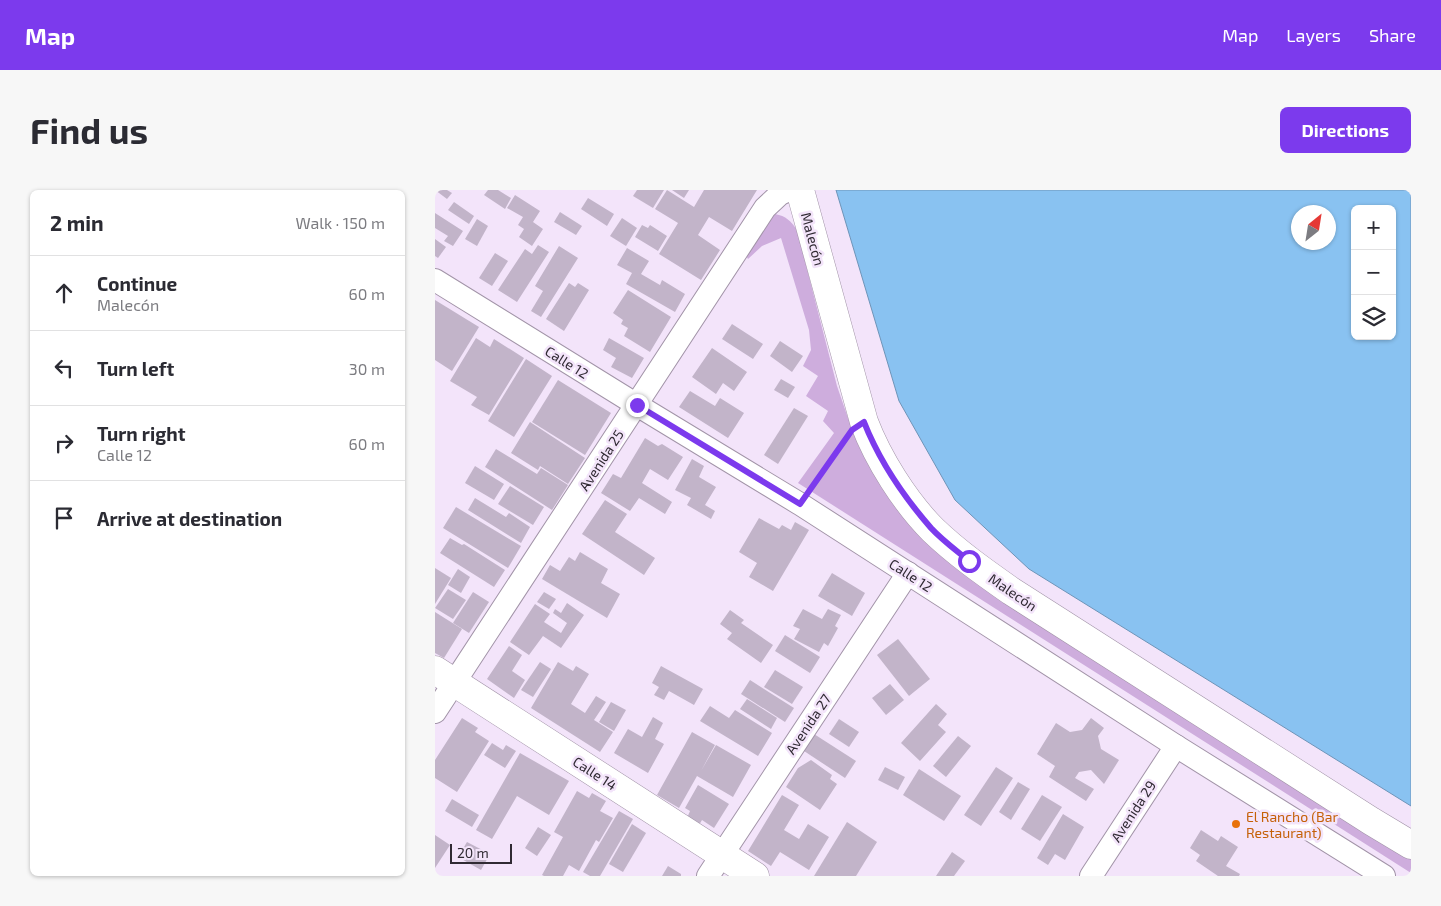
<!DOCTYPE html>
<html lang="en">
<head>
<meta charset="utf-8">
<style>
	:root { --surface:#fff; --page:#f7f7f7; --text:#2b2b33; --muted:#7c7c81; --line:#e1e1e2; --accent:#7c3aed }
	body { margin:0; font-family:"Exo 2",sans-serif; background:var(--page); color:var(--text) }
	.controls { position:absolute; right:15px; top:15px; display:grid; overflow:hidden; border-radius:8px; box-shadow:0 1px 4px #0004 }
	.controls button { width:45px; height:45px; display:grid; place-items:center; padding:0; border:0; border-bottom:1px solid var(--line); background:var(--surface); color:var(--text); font:25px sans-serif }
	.compass { position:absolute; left:856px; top:15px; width:45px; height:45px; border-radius:50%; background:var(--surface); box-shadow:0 1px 4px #0004; rotate:30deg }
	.scale { position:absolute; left:15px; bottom:12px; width:62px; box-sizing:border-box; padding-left:5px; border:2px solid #302a33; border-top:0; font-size:14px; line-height:18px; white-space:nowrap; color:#302a33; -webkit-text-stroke:4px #f3e4fa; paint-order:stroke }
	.stop { position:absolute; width:15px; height:15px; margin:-11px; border:4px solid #7c3aed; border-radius:50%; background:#fff }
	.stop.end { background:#7c3aed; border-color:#fff; box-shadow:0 1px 5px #0008 }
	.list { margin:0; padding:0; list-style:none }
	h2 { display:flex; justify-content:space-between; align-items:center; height:65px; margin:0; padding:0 20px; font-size:21px }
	h2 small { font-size:16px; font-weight:400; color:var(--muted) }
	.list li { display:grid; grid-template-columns:32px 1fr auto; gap:15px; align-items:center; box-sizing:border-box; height:75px; padding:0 20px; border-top:1px solid var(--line) }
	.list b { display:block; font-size:19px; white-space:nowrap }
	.list p { margin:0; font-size:16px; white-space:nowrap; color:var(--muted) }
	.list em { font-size:16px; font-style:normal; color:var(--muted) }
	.icon { flex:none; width:28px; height:28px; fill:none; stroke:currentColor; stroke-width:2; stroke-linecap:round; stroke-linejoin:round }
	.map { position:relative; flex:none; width:976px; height:686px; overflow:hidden; border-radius:8px }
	header { display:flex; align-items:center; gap:30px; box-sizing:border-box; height:70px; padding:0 25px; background:var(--accent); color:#fff }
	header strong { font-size:24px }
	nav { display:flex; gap:28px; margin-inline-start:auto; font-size:18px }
	.intro { display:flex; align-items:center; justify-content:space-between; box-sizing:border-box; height:120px; padding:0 30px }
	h1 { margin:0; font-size:35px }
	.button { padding:12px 22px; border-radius:8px; background:var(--accent); color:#fff; font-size:18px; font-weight:700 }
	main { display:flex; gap:30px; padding:0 30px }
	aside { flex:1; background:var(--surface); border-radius:8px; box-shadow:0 1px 4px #0004 }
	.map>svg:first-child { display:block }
	.green { fill:#ceaddd }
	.water { fill:#89c2f1; stroke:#6e94b8; fill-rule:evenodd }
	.building { fill:#c2b4c9 }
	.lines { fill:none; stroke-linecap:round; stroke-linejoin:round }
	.street-casing { stroke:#a294a8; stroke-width:24 }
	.secondary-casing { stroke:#a294a8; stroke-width:29 }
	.path { stroke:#918696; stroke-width:3; stroke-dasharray:2.5 2.5; stroke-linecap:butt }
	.street { stroke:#fff; stroke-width:22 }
	.secondary { stroke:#fff; stroke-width:28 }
	.route { stroke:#7c3aed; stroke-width:6 }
	.food-dot { fill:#e8710a; stroke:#f3e4fa; stroke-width:2 }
	.labels { text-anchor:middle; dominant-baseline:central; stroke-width:5; stroke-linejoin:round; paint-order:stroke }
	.street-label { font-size:14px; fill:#302a33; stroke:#f3e4fa }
	.food-label { font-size:14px; fill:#c56008; stroke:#f3e4fa; text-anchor:start }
</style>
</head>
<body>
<header>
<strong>Map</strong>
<nav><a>Map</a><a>Layers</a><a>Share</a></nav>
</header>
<div class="intro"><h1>Find us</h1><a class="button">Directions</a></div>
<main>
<aside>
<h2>2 min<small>Walk · 150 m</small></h2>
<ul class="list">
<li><svg class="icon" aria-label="ahead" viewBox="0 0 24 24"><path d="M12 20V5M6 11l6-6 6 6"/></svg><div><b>Continue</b><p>Malecón</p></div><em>60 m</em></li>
<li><svg class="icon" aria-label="left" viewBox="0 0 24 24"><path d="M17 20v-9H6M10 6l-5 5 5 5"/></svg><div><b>Turn left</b></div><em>30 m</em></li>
<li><svg class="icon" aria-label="right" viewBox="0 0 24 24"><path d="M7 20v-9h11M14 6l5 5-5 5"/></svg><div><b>Turn right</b><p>Calle 12</p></div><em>60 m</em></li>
<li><svg class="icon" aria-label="arrive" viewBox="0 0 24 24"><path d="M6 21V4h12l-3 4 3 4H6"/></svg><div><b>Arrive at destination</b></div></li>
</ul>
</aside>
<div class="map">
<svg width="976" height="686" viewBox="0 0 976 686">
	<rect width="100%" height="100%" fill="#f3e4fa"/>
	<path class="green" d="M340 24C351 26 356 31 362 40L402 196 413 228 445 290 465 320 976 667V683L363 293 399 243 388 231 393 221 371 206 383 186 368 176 376 160 374 140 346 48 327 56 313 69 308 60 334 27Z"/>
	<path class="water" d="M401 0H976V616L594 379 520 310 464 211ZM920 19H957V146H920ZM864 22H894V52H864Z"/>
	<g class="building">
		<polygon points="0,0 12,0 17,3 12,9"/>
		<polygon points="53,0 63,0 76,8 70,19 49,5"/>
		<polygon points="202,0 229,0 218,18 198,6"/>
		<polygon points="232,0 259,17 269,0 322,0 297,41 274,27 263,45 285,60 266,90 224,64 243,33 220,19"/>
		<polygon points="237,0 254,0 249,8"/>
		<polygon points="80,5 105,21 98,32 108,39 97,56 84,47 89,39 83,35 88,27 72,18"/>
		<polygon points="153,8 179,24 172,36 146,19"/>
		<polygon points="19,12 39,26 34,34 13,20"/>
		<polygon points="125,22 147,36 141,45 119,32"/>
		<polygon points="0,23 28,41 18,56 9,51 13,46 0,38"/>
		<polygon points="187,28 202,38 191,56 175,46"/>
		<polygon points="42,29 53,36 42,56 30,49"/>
		<polygon points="207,35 213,38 215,35 232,46 223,61 200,47"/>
		<polygon points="0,49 11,57 3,68 0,66"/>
		<polygon points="103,55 114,62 82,112 63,100 90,59 97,64"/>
		<polygon points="124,56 143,68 106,127 96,121 108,101 100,96"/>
		<polygon points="192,58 214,71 206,84 225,95 227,90 250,104 240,122 191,94 197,83 182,75"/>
		<polygon points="60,63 73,71 57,96 44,88"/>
		<polygon points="134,93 140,97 143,93 154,100 129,141 111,129"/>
		<polygon points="193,100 236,127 215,162 189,146 193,138 186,134 188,130 178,123"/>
		<polygon points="0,110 44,137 17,181 0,170"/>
		<polygon points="297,134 328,154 318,169 287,149"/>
		<polygon points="41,148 55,157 59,149 89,168 54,225 36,215 42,207 15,191"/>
		<polygon points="174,148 209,168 197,188 176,177 181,168 168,160"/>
		<polygon points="345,151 368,166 357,182 335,166"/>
		<polygon points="277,158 312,182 299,201 288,193 281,204 257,187"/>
		<polygon points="91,169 117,186 79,247 53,231"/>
		<polygon points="346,189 360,197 353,208 339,200"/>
		<polygon points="123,190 176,223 150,265 97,232"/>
		<polygon points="255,201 280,216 285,208 309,223 293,248 244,217"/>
		<polygon points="359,218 373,226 343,274 329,265"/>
		<polygon points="95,232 150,268 133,294 105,276 103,280 76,263"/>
		<polygon points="210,248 223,256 227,254 248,267 233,290 215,279 207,293 237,312 230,324 204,308 195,321 166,303 178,284 186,288"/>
		<polygon points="61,259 102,284 106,278 133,295 117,320 50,277"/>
		<polygon points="257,269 269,276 264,287 281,297 270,315 280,321 276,329 252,315 256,308 240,300"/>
		<polygon points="40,276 69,294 59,310 30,293"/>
		<polygon points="75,296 109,317 98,335 63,314"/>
		<polygon points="40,308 71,327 74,323 95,337 86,353 33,320"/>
		<polygon points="170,310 192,324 180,342 220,368 209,385 147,344"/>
		<polygon points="21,317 86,356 73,378 8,338"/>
		<polygon points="324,328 344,339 347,335 356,340 360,332 374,340 338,401 314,387 322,373 304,362"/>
		<polygon points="15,348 27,355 29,354 70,380 59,397 5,363"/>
		<polygon points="145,362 173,379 166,393 185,404 172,428 107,389 115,375 125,381 134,367 140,371"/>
		<polygon points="0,378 16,388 0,414"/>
		<polygon points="23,379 35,387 26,403 13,395"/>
		<polygon points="397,383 430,403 417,426 383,406"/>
		<polygon points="13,399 31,410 18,429 0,418"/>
		<polygon points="38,402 54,412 34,443 18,433"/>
		<polygon points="109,402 121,409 114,419 102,412"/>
		<polygon points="132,413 149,425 126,458 108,446 94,465 75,452 100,414 115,424 109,432 126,443 132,433 118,423 120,419 126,423"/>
		<polygon points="368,419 387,429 393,419 406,425 400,436 403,438 393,456 389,453 384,462 359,449 365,439 358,436"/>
		<polygon points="295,420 309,430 306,433 338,455 326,473 292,449 297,443 285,434"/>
		<polygon points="0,422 27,439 9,468 0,463"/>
		<polygon points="350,445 385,467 375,483 340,461"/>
		<polygon points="463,449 495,489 474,506 442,465"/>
		<polygon points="74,456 87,465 77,481 90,490 79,508 52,489"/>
		<polygon points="105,472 116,479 98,507 86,500"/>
		<polygon points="123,472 138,481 141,476 154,484 136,514 150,523 161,506 171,512 159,530 178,542 165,562 96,518"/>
		<polygon points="226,476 268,499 259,515 234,501 229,510 219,505 224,497 217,493"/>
		<polygon points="340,480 368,497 357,514 329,497"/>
		<polygon points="315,490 359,518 350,532 306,504"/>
		<polygon points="455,494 469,510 451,525 437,508"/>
		<polygon points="312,509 342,528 336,539 305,519"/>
		<polygon points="176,512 191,520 179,541 164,532"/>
		<polygon points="501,514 512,524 503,535 511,542 485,571 466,553"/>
		<polygon points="275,516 294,528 300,520 337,543 323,566 265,531"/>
		<polygon points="218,527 228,533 220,549 229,554 213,583 179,563 193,539 207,547"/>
		<polygon points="27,528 43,538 40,542 54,551 22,602 0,588 0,570"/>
		<polygon points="656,528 669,538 663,546 666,559 684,570 669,594 656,580 644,582 640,588 659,599 651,611 614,587 620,576 602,564 621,533 635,542 647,540"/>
		<polygon points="404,529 424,542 414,557 394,544"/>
		<polygon points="257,542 280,555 266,581 281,555 316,575 298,607 262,586 244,618 222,605"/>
		<polygon points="379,544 421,571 410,588 369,561"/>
		<polygon points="523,546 536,556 511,587 498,576"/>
		<polygon points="57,553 68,560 71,555 81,561 70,578 49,565"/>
		<polygon points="85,563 134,591 114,625 82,606 57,649 41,640"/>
		<polygon points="376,570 397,585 395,589 402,594 385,620 351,597 363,578"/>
		<polygon points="450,577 470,587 463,600 443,590"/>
		<polygon points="561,577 578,588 546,636 529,625"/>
		<polygon points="484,579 526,606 509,631 468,605"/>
		<polygon points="583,592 595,599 576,630 564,622"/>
		<polygon points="263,595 294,614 279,638 267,630 264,635 252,628 255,621 250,618"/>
		<polygon points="142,601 154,608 157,603 171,611 165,621 178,628 164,652 161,650 144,681 134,675 128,686 109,686 107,685 128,647 119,642"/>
		<polygon points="347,605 364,615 349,640 364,649 373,634 394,647 374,680 345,662 336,676 313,661"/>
		<polygon points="607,605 627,617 605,651 586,639"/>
		<polygon points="17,609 44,625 37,637 10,621"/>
		<polygon points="184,621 198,629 165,686 155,686 148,682"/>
		<polygon points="628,624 649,637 630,670 620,664 613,675 602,668"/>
		<polygon points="412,632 442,652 421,686 379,686"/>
		<polygon points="197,634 211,643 188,682 174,674"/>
		<polygon points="103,637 116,645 102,666 90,658"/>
		<polygon points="766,640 783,651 786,646 803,657 791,676 805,684 804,686 783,686 761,671 765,665 755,658"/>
		<polygon points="0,645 15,655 0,678"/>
		<polygon points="32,652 55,664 46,680 23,667"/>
		<polygon points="517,662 530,671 519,686 501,686"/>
		<polygon points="233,676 246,684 246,686 227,686"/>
	</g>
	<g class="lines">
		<defs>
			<g id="street">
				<polyline points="0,90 202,215 365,314 741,556 949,686"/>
				<polyline points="0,522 330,18 345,4 354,0"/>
				<polyline points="273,686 473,383"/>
				<polyline points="656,686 741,556"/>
			</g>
			<g id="secondary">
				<path d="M365 0 429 232C443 269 470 312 498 340 522 363 549 382 576 401L936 631 976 655"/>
				<polyline points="0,480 320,686"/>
			</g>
		</defs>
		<use href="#street" class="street-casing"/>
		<use href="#secondary" class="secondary-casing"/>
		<polyline class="path" points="377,297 411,249"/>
		<use href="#street" class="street"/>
		<use href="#secondary" class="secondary"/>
	</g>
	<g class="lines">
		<path class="route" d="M202 215 365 314 417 240 429 232C444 270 469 307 496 338 507 350 522 361 534 371"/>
	</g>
	<circle class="food-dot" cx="801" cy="634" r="5"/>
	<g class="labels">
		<g class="street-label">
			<text transform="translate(378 49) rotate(75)">Malecón</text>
			<text transform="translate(132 172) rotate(32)">Calle 12</text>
			<text transform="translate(166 270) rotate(-57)">Avenida 25</text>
			<text transform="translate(476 385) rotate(33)">Calle 12</text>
			<text transform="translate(578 402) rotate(34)">Malecón</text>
			<text transform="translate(373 534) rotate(-56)">Avenida 27</text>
			<text transform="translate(160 583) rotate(33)">Calle 14</text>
			<text transform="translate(698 621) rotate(-57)">Avenida 29</text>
		</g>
		<g class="food-label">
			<text x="811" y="626">El Rancho (Bar<tspan x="811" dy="16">Restaurant)</tspan></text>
		</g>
	</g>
</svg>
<div class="controls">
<button>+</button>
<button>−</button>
<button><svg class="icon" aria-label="layers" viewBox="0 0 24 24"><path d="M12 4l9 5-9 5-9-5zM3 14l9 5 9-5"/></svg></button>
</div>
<svg class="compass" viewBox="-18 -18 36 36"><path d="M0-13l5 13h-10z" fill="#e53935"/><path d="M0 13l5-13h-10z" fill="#7c7c81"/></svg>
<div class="scale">20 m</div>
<div class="stop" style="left:534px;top:371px"></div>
<div class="stop end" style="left:202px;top:215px"></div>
</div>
</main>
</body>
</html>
